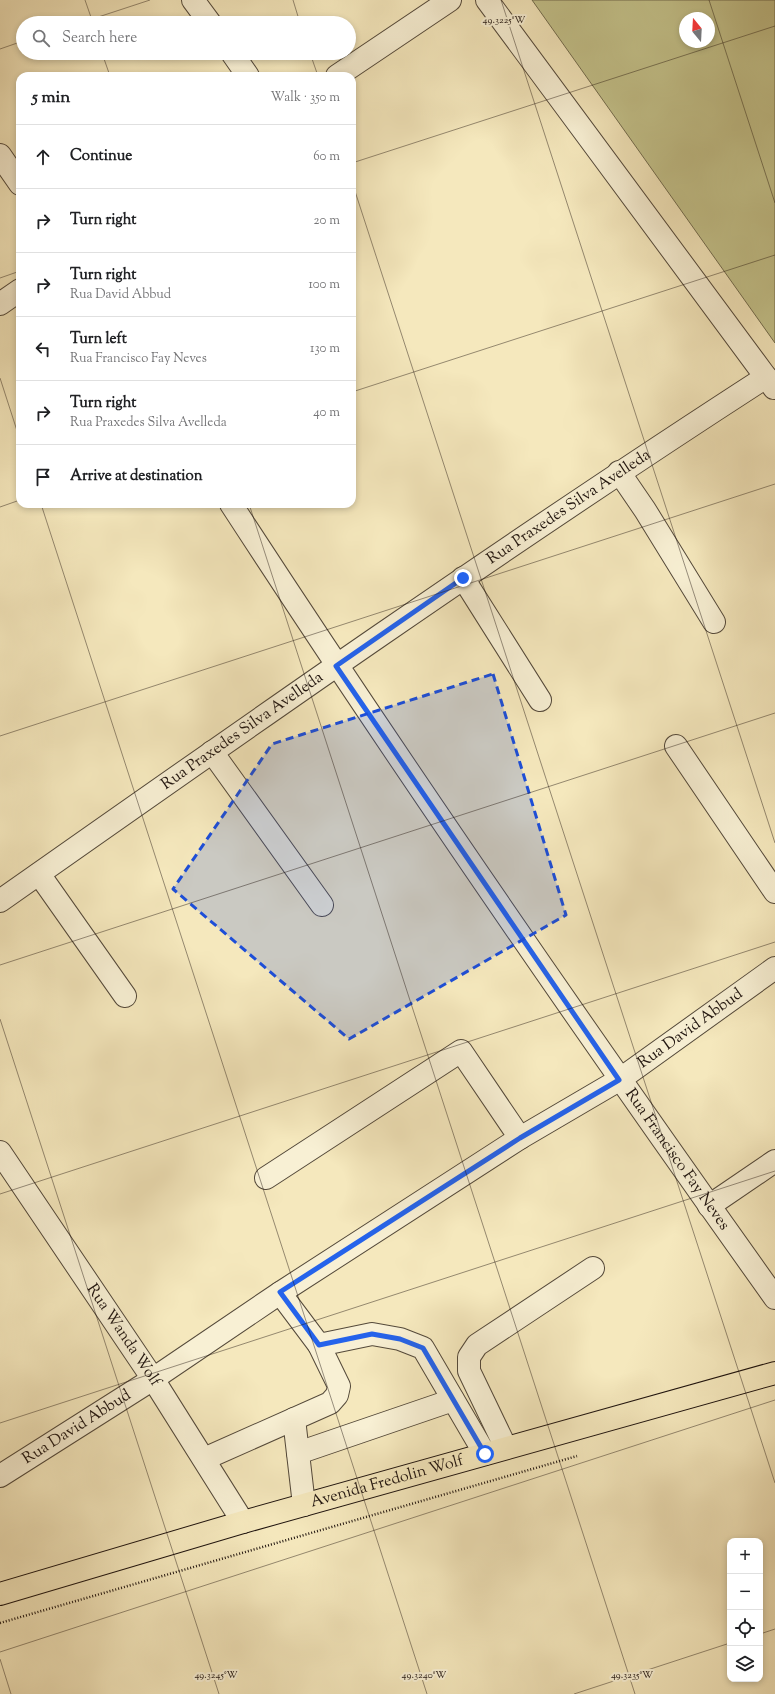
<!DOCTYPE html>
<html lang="en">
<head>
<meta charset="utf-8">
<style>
	:root { --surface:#fff; --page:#f6f6f6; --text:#202124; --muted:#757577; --line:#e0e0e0 }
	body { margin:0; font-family:"Sorts Mill Goudy",serif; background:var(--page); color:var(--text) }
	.controls { position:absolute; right:12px; bottom:12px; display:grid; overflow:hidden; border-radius:8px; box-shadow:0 2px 6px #0003 }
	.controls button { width:36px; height:36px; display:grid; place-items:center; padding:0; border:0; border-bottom:1px solid var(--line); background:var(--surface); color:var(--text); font:20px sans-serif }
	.compass { position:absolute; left:679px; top:12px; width:36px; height:36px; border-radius:50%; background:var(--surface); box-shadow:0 2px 6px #0003; rotate:342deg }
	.stop { position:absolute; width:12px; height:12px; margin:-9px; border:3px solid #2563eb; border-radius:50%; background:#fff }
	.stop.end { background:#2563eb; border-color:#fff; box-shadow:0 1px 4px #0008 }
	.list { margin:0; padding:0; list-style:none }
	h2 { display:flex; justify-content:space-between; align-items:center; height:52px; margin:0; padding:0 16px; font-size:17px }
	h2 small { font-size:13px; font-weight:400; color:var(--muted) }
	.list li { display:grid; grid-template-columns:26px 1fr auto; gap:12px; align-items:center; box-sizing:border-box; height:64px; padding:0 16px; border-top:1px solid var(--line) }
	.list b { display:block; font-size:15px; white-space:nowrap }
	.list p { margin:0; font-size:13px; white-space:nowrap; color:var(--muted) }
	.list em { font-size:13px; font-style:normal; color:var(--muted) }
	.icon { flex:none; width:22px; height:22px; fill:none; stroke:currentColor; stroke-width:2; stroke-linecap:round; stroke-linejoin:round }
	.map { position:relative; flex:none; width:775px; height:1694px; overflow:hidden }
	.search { position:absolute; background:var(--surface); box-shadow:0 2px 6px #0003; left:16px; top:16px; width:340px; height:44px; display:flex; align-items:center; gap:10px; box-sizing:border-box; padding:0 14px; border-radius:22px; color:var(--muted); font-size:15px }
	.panel { position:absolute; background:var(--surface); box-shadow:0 2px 6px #0003; left:16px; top:72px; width:340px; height:436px; border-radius:12px }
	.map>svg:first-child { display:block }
	.green { fill:#c4c38c; stroke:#726c4e; fill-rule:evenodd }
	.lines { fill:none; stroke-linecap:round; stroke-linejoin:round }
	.minor-casing { stroke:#54493a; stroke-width:24 }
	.major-casing { stroke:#1f140f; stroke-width:24 }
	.path { stroke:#1f140f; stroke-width:2.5; stroke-dasharray:1 2; stroke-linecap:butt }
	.minor { stroke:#f8f0d4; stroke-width:22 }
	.major { stroke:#f5e8bd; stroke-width:22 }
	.route { stroke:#2563eb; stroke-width:5 }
	.marked { fill:#1d4ed8; fill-opacity:0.2; stroke:#1d4ed8; stroke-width:3; stroke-dasharray:8 5; stroke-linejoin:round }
	.ticks { fill:none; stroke:#1f140f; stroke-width:1; stroke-opacity:0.45 }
	.labels { text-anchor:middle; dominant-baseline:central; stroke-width:4; stroke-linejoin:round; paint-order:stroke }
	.street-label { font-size:16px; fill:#1f140f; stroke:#f8f0d4 }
	.ticks-label { font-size:10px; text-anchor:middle; fill:#1f140f; stroke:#f8f0d4; stroke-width:4; stroke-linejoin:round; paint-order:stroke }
</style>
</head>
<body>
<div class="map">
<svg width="775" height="1694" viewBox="0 0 775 1694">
	<rect width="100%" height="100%" fill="#f5e8bd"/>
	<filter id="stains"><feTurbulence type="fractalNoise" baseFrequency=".005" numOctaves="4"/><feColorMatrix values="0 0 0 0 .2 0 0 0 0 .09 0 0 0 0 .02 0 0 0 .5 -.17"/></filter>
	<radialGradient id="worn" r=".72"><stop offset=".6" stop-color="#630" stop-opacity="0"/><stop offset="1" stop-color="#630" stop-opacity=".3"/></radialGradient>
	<path class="green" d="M532 0H775V343ZM685 18H709V42H685Z"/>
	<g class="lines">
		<defs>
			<g id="minor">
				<polyline points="193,0 210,23"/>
				<polyline points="487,0 774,388"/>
				<polyline points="232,53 248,76"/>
				<polyline points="337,76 450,0"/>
				<polyline points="0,155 20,184"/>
				<polyline points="0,304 20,290"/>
				<polyline points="619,472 645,510 714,622"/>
				<path id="s1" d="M231 504C406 773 589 1037 775 1298"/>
				<polyline points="463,578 540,700"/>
				<polyline points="676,746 775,892"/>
				<polyline points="212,752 322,905"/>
				<polyline points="39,874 125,996"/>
				<path id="s2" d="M0 901C253 723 506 545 766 377"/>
				<path id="s3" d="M0 1152 153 1379 243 1522"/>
				<polyline points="266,1178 461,1051 520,1138"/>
				<polyline points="709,1206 775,1161"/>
				<polyline points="280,1293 319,1345 372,1334 400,1339 423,1348 485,1454"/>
				<polyline points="294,1419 304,1505"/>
				<polyline points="506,1448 469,1371 469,1357 477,1345 593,1268"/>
				<polyline points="298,1453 453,1400"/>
				<polyline points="204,1459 330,1403 337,1395 339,1386 319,1345"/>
				<path id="s4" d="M0 1476 153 1379 280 1293 520 1138 619 1080 775 968"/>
			</g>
			<g id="major">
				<path id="s5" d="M0 1594 243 1522 775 1373"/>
			</g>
		</defs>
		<use href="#minor" class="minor-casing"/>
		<use href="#major" class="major-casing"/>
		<polyline class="path" points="0,1623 577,1456"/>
		<use href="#minor" class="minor"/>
		<use href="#major" class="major"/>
	</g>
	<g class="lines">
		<polyline class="route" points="463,578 336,666 619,1080 520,1138 280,1292 319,1345 372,1334 400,1339 423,1348 485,1454"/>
	</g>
	<path class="marked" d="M493 674 566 915 349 1039 173 889 272 744Z"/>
	<path class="ticks" d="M85 0 93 23M293 0 300 23M501 0 775 843M709 0 775 203M80 23 150 0M0 49 23 41M102 53 110 76M310 53 318 76M352 163 775 26M352 182 775 1483M0 278 20 271M0 378 20 440M352 392 775 255M41 504 427 1694M249 504 635 1694M0 507 20 500M0 736 775 484M0 965 775 713M0 1019 219 1694M0 1194 775 942M0 1423 775 1171M760 1634 775 1629M0 1652 775 1400M0 1659 11 1694M574 1694 730 1643"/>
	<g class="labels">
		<g class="street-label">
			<text stroke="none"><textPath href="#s2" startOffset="692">Rua Praxedes Silva Avelleda</textPath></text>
			<text stroke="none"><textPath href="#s2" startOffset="296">Rua Praxedes Silva Avelleda</textPath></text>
			<text stroke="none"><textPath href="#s4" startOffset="823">Rua David Abbud</textPath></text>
			<text stroke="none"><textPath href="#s1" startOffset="793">Rua Francisco Fay Neves</textPath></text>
			<text stroke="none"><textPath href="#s3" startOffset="221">Rua Wanda Wolf</textPath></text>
			<text stroke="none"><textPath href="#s4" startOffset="91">Rua David Abbud</textPath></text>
			<text stroke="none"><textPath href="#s5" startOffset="403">Avenida Fredolin Wolf</textPath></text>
		</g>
	</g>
	<g class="ticks-label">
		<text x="504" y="23">49.3225°W</text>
		<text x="216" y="1678">49.3245°W</text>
		<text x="424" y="1678">49.3240°W</text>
		<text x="632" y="1678">49.3235°W</text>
	</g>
	<rect width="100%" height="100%" filter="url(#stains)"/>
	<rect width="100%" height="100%" fill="url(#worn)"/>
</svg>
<div class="controls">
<button>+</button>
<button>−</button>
<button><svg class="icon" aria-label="locate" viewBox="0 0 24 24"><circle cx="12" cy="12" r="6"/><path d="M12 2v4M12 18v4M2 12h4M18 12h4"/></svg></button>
<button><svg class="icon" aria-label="layers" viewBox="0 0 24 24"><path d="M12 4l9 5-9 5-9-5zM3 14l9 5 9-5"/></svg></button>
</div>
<svg class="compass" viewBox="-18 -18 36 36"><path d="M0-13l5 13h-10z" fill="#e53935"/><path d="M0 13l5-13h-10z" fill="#757577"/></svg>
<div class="stop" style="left:485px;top:1454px"></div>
<div class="stop end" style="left:463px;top:578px"></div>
<div class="search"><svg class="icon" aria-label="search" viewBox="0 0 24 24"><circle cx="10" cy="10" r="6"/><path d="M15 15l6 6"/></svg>Search here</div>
<section class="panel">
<h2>5 min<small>Walk · 350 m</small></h2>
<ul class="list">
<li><svg class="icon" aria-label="ahead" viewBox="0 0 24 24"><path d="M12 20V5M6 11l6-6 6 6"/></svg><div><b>Continue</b></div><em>60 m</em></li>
<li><svg class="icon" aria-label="right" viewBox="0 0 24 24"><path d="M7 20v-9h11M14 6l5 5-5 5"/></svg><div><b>Turn right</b></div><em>20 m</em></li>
<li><svg class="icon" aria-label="right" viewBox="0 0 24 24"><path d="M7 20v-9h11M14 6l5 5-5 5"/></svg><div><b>Turn right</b><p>Rua David Abbud</p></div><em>100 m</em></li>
<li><svg class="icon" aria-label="left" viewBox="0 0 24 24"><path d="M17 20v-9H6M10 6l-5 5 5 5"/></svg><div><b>Turn left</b><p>Rua Francisco Fay Neves</p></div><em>130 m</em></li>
<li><svg class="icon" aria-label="right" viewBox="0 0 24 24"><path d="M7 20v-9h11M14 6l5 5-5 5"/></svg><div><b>Turn right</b><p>Rua Praxedes Silva Avelleda</p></div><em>40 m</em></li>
<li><svg class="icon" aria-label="arrive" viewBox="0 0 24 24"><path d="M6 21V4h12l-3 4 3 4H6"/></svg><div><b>Arrive at destination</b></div></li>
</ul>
</section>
</div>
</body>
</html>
